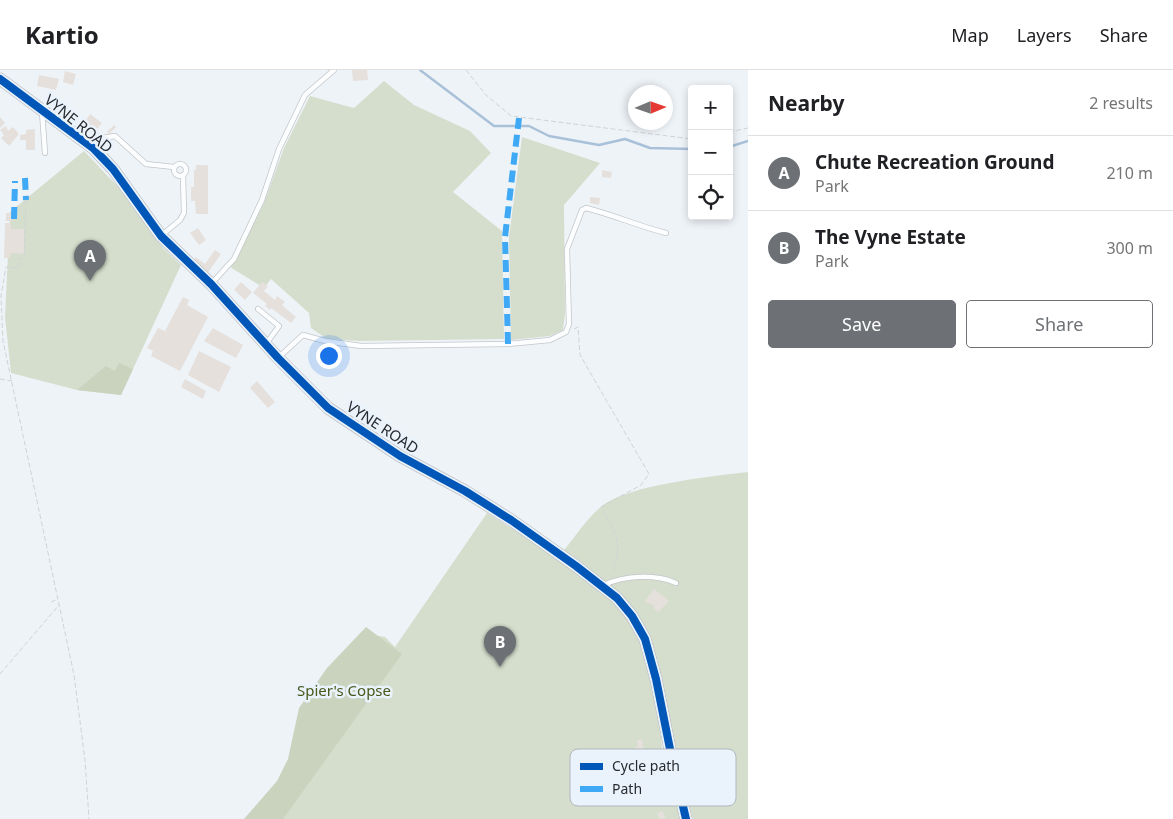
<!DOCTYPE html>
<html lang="en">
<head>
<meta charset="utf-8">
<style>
	:root { --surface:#fff; --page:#f2f2f2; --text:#202124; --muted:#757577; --line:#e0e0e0; --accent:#6d7175 }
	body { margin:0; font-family:"Noto Sans",sans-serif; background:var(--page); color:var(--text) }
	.controls { position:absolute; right:15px; top:15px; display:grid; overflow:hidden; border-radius:5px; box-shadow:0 2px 8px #0003 }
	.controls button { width:45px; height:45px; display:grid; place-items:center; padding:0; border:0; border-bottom:1px solid var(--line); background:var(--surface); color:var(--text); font:25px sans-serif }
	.compass { position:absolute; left:628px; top:15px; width:45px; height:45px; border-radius:50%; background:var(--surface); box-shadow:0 2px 8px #0003; rotate:88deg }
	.you { position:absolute; left:328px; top:285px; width:18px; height:18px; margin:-12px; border:4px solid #fff; border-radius:50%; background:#1a73e8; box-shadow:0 0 0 8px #1a73e833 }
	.badge { display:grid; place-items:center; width:32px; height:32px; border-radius:50%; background:var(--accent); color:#fff; font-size:16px; font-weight:700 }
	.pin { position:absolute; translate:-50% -41px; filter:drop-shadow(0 1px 2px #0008) }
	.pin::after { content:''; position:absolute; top:26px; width:18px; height:15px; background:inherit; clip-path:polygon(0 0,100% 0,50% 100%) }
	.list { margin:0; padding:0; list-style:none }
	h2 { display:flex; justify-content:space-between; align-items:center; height:65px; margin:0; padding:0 20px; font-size:21px }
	h2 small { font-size:16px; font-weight:400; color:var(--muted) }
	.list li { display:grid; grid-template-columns:32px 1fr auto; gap:15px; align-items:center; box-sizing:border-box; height:75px; padding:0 20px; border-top:1px solid var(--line) }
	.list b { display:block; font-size:19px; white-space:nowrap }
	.list p { margin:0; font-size:16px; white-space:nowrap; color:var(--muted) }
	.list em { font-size:16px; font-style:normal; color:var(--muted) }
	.actions { display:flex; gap:10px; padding:15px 20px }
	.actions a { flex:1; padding:11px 0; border:1px solid var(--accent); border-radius:5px; text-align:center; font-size:18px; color:var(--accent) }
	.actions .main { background:var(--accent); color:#fff }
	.icon { flex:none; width:28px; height:28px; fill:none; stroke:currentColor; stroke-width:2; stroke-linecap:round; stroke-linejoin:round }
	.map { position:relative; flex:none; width:748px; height:749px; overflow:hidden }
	header { display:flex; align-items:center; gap:30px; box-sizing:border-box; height:70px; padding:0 25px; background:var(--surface); border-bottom:1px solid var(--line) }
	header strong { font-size:24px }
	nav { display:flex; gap:28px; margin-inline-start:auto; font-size:18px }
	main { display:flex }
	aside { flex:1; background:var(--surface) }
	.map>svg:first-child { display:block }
	.green { fill:#d5decd }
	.forest { fill:#c9d3be }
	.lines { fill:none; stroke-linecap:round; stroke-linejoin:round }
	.stream { stroke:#a9c1d8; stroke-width:2.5 }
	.building { fill:#e5e0dc }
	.service-casing { stroke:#c3c6ca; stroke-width:6 }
	.tertiary-casing { stroke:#c3c6ca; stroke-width:13 }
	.path { stroke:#d1d3d4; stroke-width:1; stroke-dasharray:5 2.5; stroke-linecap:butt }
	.service { stroke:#fcfdfe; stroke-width:4.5 }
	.tertiary { stroke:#fcfdfe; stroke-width:11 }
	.quiet { stroke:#3fa9f5; stroke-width:6; stroke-dasharray:12 6; stroke-linecap:butt }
	.cycleway-casing { stroke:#eaf3fc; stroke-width:11 }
	.cycleway { stroke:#0057b8; stroke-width:8 }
	.labels { text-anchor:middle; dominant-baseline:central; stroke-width:5; stroke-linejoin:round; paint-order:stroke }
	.street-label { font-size:15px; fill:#282b2f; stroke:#eaf3fc }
	.park-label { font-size:15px; fill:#48591b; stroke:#eaf3fc }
	.key { fill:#eaf3fc; stroke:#b0b7be; stroke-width:1 }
	.key-label { font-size:14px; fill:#282b2f }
</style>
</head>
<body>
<header>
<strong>Kartio</strong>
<nav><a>Map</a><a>Layers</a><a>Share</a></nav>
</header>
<main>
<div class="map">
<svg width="748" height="749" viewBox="0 0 748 749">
	<rect width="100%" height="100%" fill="#eef3f8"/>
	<g class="green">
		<polygon points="384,11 414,35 470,61 491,83 453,122 502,161 504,269 360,271 327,269 311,258 309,243 271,209 264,218 230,197 264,133 284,78 310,26 354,38"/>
		<polygon points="522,67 600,93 564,135 565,244 563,260 550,266 511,270 509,167"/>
		<polygon points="84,81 119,118 164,179 181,195 121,325 77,320 11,303 5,247 10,142"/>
		<path d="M748 402V749H693L677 692 658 592 652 574 588 499 564 480C576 466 587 448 602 436 628 415 713 406 748 402Z"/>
		<polygon points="487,443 552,484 606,525 624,543 638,566 647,589 656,626 664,693 684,749 260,749 374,565 385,567 395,577"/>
	</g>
	<g class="forest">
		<polygon points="119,293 133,299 121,325 77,320 106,296 115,301"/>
		<polygon points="366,557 402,584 283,749 244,749 277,711 288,689 299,638 327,598"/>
	</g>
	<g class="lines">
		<g class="stream">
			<polyline points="420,0 494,56 529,56 549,66 599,75 625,69 650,78 692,79"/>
			<polyline points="729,77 748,71"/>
		</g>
	</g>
	<g class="building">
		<polygon points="352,0 367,0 368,10 353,11"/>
		<polygon points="65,1 76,4 73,15 63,12"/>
		<polygon points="39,5 59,9 56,20 37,16"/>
		<polygon points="90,44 102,53 95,62 92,60 90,63 85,59 88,54 85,52"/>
		<polygon points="0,47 5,53 0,58"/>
		<polygon points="114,55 116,57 109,64 107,62"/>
		<polygon points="6,56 8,61 13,57 19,64 9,76 1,68 4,65 0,60"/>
		<polygon points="35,59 35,80 26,80 26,70 20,70 20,65 26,64 26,60"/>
		<polygon points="196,95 208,95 208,144 196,144 195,131 191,131 191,117 194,117 194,100 196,100"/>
		<polygon points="602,100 612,102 611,108 602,107"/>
		<polygon points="590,127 600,128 599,135 590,133"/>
		<rect x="6" y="143" width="6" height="8"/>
		<polygon points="5,153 11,153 11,159 24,159 24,184 10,183 10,188 4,188"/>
		<polygon points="198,158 206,170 199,175 190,163"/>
		<polygon points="215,180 221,184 207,204 192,193 196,187 205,194"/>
		<polygon points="241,212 252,222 245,230 234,220"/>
		<polygon points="262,212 268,216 264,221 275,230 277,226 285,232 282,235 296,247 291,253 271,238 270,240 265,236 267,234 253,223"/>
		<polygon points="183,227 189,230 187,235 208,247 180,301 151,286 153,281 147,278 158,258 165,261"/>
		<polygon points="213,258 243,275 236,288 204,271"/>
		<polygon points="199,281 231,297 219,322 188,305"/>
		<polygon points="185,309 206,321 203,329 181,317"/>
		<polygon points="257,311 275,332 268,338 250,318"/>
		<polygon points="654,519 669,531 658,542 653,538 655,536 645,531"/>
		<polygon points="642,669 646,700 642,700 641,695 637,695 636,691 640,690 640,688 636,688 636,684 639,684 635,677 638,676 637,670"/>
		<polygon points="662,741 666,748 660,749 657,744"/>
	</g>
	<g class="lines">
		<defs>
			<g id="service">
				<polyline points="42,42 45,83"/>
				<polyline points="92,75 102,68 115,66 146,94 174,97"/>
				<circle cx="180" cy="100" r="6"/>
				<polyline points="162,165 180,150 184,143 183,105"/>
				<polyline points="212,213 234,189 262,130 279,79 305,25 334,0"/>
				<polyline points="258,239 279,256 266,274"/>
				<path d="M279 287 303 265 325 271 361 276 508 274 550 270 566 262 569 254 567 179 582 140 586 138C614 145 638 156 666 163"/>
				<path d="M604 515C625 505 655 504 676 513"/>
			</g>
			<polyline id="tertiary" points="0,9 93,78 113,99 161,166 211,214 278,288 328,338 400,386 465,421 511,450 576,496 617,528 632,546 645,569 656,609 673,694 686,749"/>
		</defs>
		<use href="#service" class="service-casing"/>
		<use href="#tertiary" class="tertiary-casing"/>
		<g class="path">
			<polyline points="466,0 486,25 511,46 692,69"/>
			<polyline points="729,62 748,58"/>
			<polyline points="26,130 24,189 19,189 19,198 6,197 1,226 3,271 74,605 85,690 89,749"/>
			<path d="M574 259 578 257 580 285 649 404 641 415 601 437C618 467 622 470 613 504"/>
			<polyline points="0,309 12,311"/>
			<polyline points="51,532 58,529"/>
			<polyline points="0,604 59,535"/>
		</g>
		<use href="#service" class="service"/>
		<use href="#tertiary" class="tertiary"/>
		<g class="quiet">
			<polyline points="25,108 26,130"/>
			<polyline points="14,149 15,111"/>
			<polyline points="508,274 505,167 519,48"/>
		</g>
		<defs>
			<polyline id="cycleway" points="0,9 93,78 113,99 161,166 211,214 278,288 328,338 400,386 465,421 511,450 576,496 617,528 632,546 645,569 656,609 673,694 686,749"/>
		</defs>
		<use href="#cycleway" class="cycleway-casing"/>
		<use href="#cycleway" class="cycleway"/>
	</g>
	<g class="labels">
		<g class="street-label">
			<text transform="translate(79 53) rotate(39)">VYNE ROAD</text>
			<text transform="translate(383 357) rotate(33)">VYNE ROAD</text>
		</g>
		<g class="park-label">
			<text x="344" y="620">Spier's Copse</text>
		</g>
	</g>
	<rect x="570" y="679" width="166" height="57" rx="8" class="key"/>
	<rect x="580" y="693" width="23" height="7" fill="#0057b8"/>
	<rect x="580" y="716" width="23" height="6" fill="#3fa9f5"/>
	<g class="key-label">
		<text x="612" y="701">Cycle path</text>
		<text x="612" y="724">Path</text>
	</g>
</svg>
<div class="controls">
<button>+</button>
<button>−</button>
<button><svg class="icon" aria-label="locate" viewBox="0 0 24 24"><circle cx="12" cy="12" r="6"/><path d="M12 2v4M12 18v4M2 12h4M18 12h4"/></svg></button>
</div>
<svg class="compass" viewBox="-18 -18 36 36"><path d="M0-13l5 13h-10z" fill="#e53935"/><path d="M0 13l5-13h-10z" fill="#757577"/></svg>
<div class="you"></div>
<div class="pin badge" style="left:90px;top:211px">A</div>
<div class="pin badge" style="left:500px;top:597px">B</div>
</div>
<aside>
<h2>Nearby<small>2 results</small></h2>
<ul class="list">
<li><span class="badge">A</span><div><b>Chute Recreation Ground</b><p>Park</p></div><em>210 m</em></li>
<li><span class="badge">B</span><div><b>The Vyne Estate</b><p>Park</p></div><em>300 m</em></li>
</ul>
<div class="actions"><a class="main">Save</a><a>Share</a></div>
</aside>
</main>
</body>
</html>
